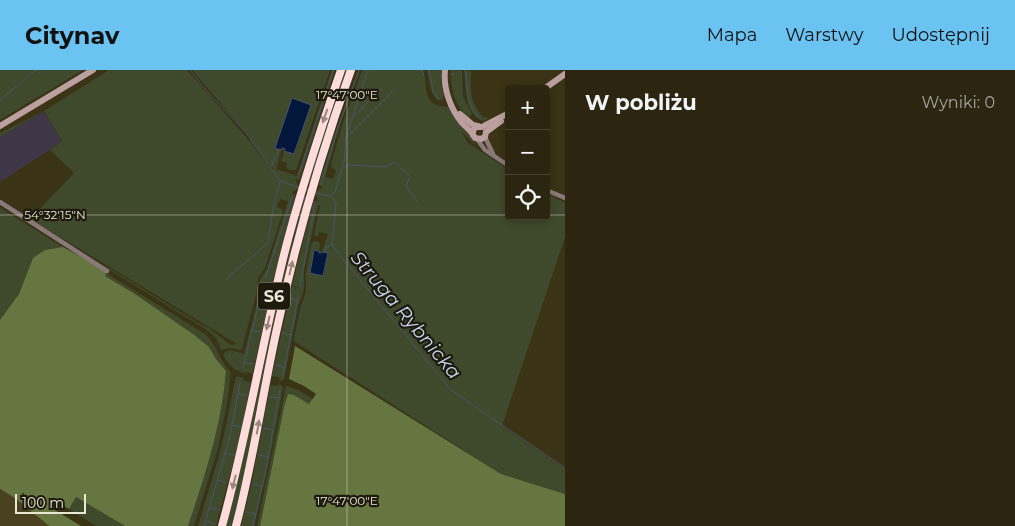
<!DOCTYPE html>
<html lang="pl">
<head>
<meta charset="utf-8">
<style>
	:root { --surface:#2c2610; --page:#342e19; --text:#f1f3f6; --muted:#a6a59f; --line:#484330; --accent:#6ac3f1 }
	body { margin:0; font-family:Montserrat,sans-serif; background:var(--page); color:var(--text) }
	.controls { position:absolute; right:15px; top:15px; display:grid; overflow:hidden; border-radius:5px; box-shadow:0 2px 8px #0003 }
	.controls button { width:45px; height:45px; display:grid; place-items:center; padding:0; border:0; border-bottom:1px solid var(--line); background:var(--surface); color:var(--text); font:25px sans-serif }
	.scale { position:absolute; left:15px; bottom:12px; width:71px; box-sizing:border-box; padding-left:5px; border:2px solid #eae6d4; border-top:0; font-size:14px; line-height:18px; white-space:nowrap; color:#eae6d4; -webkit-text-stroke:4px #1e1b0e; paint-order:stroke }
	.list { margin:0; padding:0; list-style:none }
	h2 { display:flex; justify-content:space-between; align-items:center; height:65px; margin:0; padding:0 20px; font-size:21px }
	h2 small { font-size:16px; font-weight:400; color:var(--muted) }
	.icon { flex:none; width:28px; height:28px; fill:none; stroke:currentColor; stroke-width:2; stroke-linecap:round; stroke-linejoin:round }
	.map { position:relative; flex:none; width:565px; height:456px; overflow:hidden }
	header { display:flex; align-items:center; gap:30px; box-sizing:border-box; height:70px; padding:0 25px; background:var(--accent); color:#111 }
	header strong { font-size:24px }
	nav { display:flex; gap:28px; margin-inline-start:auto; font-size:18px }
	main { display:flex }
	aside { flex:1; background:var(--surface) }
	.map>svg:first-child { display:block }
	.commercial { fill:#3f3747 }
	.green { fill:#3f492b }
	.forest { fill:#657641 }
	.sand { fill:#4a4121 }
	.water { fill:#03163c; stroke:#48546a }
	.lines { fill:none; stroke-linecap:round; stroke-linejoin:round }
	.stream { stroke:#48546a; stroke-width:1 }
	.minor { stroke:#8a7979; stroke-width:4.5 }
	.secondary { stroke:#bca0a0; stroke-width:6 }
	.motorway { stroke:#ffdcdc; stroke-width:8 }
	.oneway { fill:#9a857f }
	.ticks { fill:none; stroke:#eae6d4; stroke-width:1; stroke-opacity:0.45 }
	.labels { text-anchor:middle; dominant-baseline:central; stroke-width:4.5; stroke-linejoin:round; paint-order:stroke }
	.shield { fill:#1e1b0e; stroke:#ada999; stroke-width:1 }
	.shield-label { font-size:16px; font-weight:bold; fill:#eae6d4 }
	.water-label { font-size:19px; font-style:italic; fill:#c6d7f3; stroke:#1e1b0e }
	.ticks-label { font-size:12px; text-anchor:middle; fill:#eae6d4; stroke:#1e1b0e; stroke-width:4.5; stroke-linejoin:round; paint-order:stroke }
</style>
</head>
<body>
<header>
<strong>Citynav</strong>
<nav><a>Mapa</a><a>Warstwy</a><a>Udostępnij</a></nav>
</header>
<main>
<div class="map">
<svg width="565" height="456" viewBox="0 0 565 456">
	<rect width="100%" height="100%" fill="#3a3315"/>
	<polygon class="commercial" points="44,41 62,72 0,112 0,67"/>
	<g class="green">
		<polygon points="0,0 83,0 0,50"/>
		<path d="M109 0H187L246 67 272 100 273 99 249 70 251 69 247 64 192 0H330L296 100H289L286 97 287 93 281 91 285 79 295 84 311 35 292 28 275 77 281 80 282 78 276 99 297 106 332 0H335L300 108V110L295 109 298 115 317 121 323 117 319 115V113L336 60 358 0H360L342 48 325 107 333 109 336 101 332 98 331 93 344 50 362 0H423C427 11 423 29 436 35 440 37 445 36 449 37L461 56 476 74 475 75 461 61 468 73 509 100V146H546V123L565 133V167L502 356 565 399V424L501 404 295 272 294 268 300 239 306 221V202L311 174 314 171 319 172 320 173 319 183 318 181 314 180 310 203 324 206 327 183 322 182 321 184 328 164 319 162 318 168 314 164 320 136 318 135 304 201V220L298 237 284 309 282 311 274 309 279 310 280 308 272 306 292 216 295 217V220L297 217 292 215 313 133 314 131H318L316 125 297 119 292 123 295 125V127L271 219H268V215L265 219 271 220 251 311 252 303 245 302 249 305C237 302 229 297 223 285L225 282 231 280 244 284 259 225 260 209 267 199 288 131 280 129 277 137 282 139 283 142 265 198 258 208 256 225 242 279 239 280 230 278 221 280 216 268 207 260 108 199 109 198 200 254 209 258 231 275 237 274 30 149 74 103 50 80 62 71 44 41 0 67V63L44 41Z"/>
		<polygon points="345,0 348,0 310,114 307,113"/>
		<polygon points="427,0 441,0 441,13 444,26 442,30 437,30 432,23"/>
		<path d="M451 0 462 1 463 26 472 44 469 48C455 37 450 17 451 0Z"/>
		<path d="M464 0 471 1C471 20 469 31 483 47L489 48 484 51C463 45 467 16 464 0Z"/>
		<path d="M304 126 307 127 241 424 232 456H226C255 347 274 235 304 126Z"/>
		<path d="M0 138 63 177C22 184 35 195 19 224 14 233 6 242 0 250Z"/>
		<path d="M106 203 205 264C217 275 220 291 231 303L227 333 218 378 194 456H188C205 406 222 354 226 301L216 289 209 277 193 264 135 224 105 206Z"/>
		<polygon points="236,306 249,309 244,308 243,310 251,312 239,372 216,456 198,456 221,379"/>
		<polygon points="272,307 271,315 278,316 278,315 273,313 281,315 283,318 270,387 254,456 241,456 251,416"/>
		<polygon points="286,316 298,320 313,329 310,335 294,325 284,337 260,456 257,456"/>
		<polygon points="76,427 125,456 96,456 69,439"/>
	</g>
	<g class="forest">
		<path d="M63 177 107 201 105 206 135 224 193 264 209 277 216 289 226 301C222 354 205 406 188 456H125L76 427 69 439 53 430 50 437 81 456H49L16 429 0 419V250L19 224 33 188 45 180Z"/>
		<polygon points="295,276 501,404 565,424 565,456 260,456 284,337 288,324 294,325 309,334 316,324 304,316 289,309"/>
	</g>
	<polygon class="sand" points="0,419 16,429 49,456 0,456"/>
	<g class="water">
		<polygon points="292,28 311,35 294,84 284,81 285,79 282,78 281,80 275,78"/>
		<polygon points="314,180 319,181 319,183 321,183 322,182 328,183 323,206 310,203"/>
	</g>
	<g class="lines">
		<g class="stream">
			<polyline points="190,0 205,19 247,64 280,111 298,117"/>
			<polyline points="422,0 424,6"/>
			<polyline points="429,0 433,22 439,29"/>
			<path d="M465 0C468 19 465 35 481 50"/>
			<polyline points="450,4 454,4"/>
			<polyline points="0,30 36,0"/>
			<polyline points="353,47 382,18"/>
			<polyline points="327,53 330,46"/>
			<polyline points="346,68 395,19"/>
			<polyline points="271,97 279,79"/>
			<polyline points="343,98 349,95 385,97 394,92 410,107 406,116 417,131"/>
			<polyline points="298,107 333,0"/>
			<polyline points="321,114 337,61 359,0"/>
			<polyline points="316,123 332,127 336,132 332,173 334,178 451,320 565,398"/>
			<polyline points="329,126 335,122 344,92 346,67 368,0"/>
			<polyline points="303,130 305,127"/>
			<polyline points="325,182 326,177 332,175"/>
			<polyline points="265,209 292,128"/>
			<polyline points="225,210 268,173 273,138 280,112"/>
			<polyline points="300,216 315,134"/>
			<polyline points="261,225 268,227"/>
			<polyline points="290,228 296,230"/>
			<polyline points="251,260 260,262"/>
			<polyline points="282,263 291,265"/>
			<polyline points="244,292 253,294"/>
			<polyline points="276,295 285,297"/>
			<polyline points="243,298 262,219"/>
			<polyline points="283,306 298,227"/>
			<polyline points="238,324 247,325"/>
			<polyline points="270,327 279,328"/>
			<polyline points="232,355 241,357"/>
			<polyline points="264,358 273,360"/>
			<polyline points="225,383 234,385"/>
			<polyline points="259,385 268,387"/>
			<polyline points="218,410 227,413"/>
			<polyline points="253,414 262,416"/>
			<polyline points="210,438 219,440"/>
			<polyline points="246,442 255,444"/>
			<polyline points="207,451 215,454"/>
			<polyline points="204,456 229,370 240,313"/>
			<polyline points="253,456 264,409 280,320"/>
		</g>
		<g class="minor">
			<polyline points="485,67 493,84"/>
			<polyline points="477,69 485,80 509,96"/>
			<polyline points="546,120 565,128"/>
			<polyline points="0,132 107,201"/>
		</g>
		<g class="secondary">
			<path d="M445 0C443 18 450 38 462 53 466 57 470 60 473 65"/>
			<polyline points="544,19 565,4"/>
			<polyline points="460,44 473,55 478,56"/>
			<polyline points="0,56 93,0"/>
			<path d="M486 62 485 67 481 69 475 68C472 65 472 60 476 57H482L509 43"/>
			<polyline points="486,62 501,51"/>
		</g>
		<g class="motorway">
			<path d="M222 456C246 369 261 280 282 193 298 127 319 64 341 0"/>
			<path d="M236 456C253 392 262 327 276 263 295 174 320 86 351 0"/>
		</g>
	</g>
	<defs><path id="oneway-solid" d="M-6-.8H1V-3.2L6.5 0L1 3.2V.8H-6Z" transform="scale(1.25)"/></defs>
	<g class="oneway">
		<use href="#oneway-solid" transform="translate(325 46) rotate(109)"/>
		<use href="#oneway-solid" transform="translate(291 198) rotate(-77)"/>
		<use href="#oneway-solid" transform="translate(268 253) rotate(103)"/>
		<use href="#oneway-solid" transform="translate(258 357) rotate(-80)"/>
		<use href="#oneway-solid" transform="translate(234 412) rotate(104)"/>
	</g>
	<path class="ticks" d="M347 0V456M0 145H509M546 145H565"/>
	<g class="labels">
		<rect class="shield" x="258" y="212.5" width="32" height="27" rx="4"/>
		<g class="shield-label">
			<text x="274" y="226">S6</text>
		</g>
		<g class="water-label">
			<text transform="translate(406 245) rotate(50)">Struga Rybnicka</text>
		</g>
	</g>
	<g class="ticks-label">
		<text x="347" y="29">17°47'00"E</text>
		<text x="55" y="149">54°32'15"N</text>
		<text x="347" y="435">17°47'00"E</text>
	</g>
</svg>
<div class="controls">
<button>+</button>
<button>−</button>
<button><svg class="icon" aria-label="locate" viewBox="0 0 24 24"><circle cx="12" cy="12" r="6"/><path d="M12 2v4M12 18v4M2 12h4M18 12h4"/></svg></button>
</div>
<div class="scale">100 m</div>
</div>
<aside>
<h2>W pobliżu<small>Wyniki: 0</small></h2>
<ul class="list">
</ul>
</aside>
</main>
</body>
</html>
